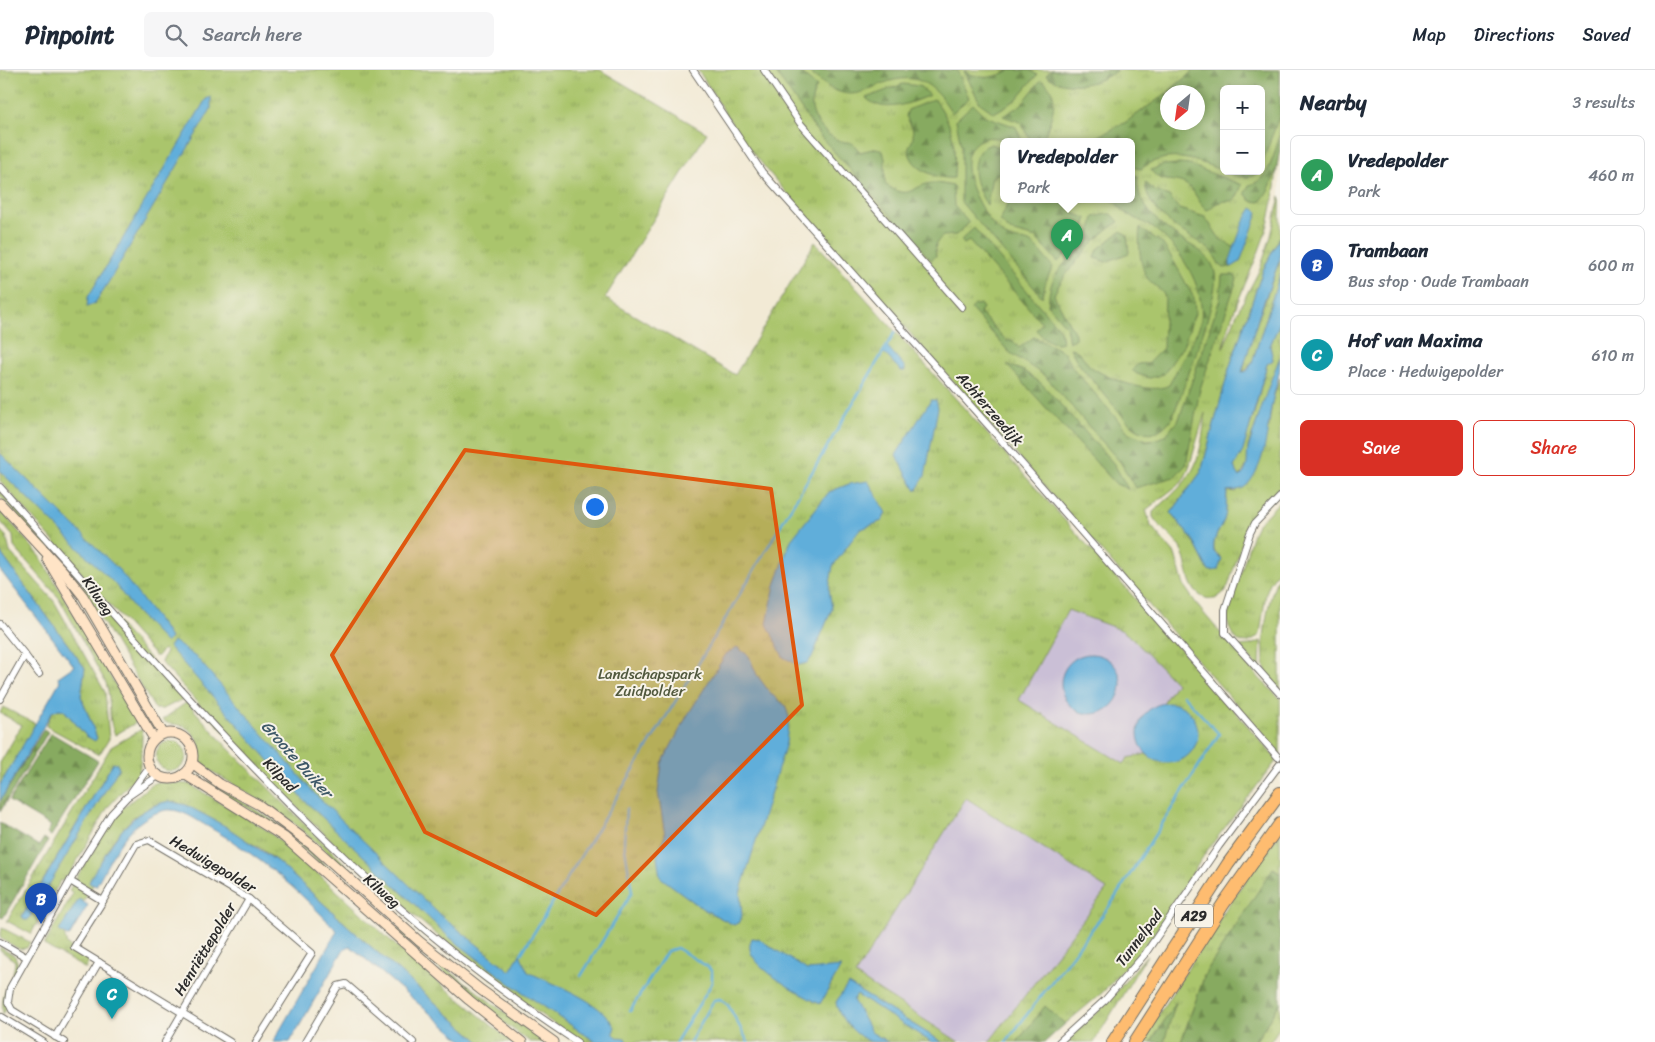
<!DOCTYPE html>
<html lang="en">
<head>
<meta charset="utf-8">
<style>
	:root { --surface:#fff; --page:#f6f6f7; --text:#1f2937; --muted:#747a83; --line:#e0e1e3; --accent:#d93025 }
	body { margin:0; font-family:Sriracha,sans-serif; background:var(--page); color:var(--text) }
	.controls { position:absolute; right:15px; top:15px; display:grid; overflow:hidden; border-radius:8px; box-shadow:0 2px 8px #0003 }
	.controls button { width:45px; height:45px; display:grid; place-items:center; padding:0; border:0; border-bottom:1px solid var(--line); background:var(--surface); color:var(--text); font:25px sans-serif }
	.compass { position:absolute; left:1160px; top:15px; width:45px; height:45px; border-radius:50%; background:var(--surface); box-shadow:0 2px 8px #0003; rotate:209deg }
	.you { position:absolute; left:594px; top:436px; width:18px; height:18px; margin:-12px; border:4px solid #fff; border-radius:50%; background:#1a73e8; box-shadow:0 0 0 8px #1a73e833 }
	.badge { display:grid; place-items:center; width:32px; height:32px; border-radius:50%; background:var(--accent); color:#fff; font-size:16px; font-weight:700 }
	.pin { position:absolute; translate:-50% -41px; filter:drop-shadow(0 1px 2px #0008) }
	.pin::after { content:''; position:absolute; top:26px; width:18px; height:15px; background:inherit; clip-path:polygon(0 0,100% 0,50% 100%) }
	.popup { position:absolute; left:1000px; top:68px; width:135px; height:65px; box-sizing:border-box; display:grid; place-content:center; border-radius:8px; background:var(--surface); filter:drop-shadow(0 1px 4px #0005); font-size:16px; white-space:nowrap; color:var(--muted) }
	.popup b { font-size:19px; color:var(--text) }
	.popup::after { content:''; position:absolute; left:50%; top:100%; margin-left:-10px; border:10px solid transparent; border-top-color:var(--surface) }
	.list { margin:0; padding:0; list-style:none }
	h2 { display:flex; justify-content:space-between; align-items:center; height:65px; margin:0; padding:0 20px; font-size:21px }
	h2 small { font-size:16px; font-weight:400; color:var(--muted) }
	.list li { display:grid; grid-template-columns:32px 1fr auto; gap:15px; align-items:center; box-sizing:border-box; height:80px; margin:0 10px 10px; padding:0 10px; border:1px solid var(--line); border-radius:8px }
	.list b { display:block; font-size:19px; white-space:nowrap }
	.list p { margin:0; font-size:16px; white-space:nowrap; color:var(--muted) }
	.list em { font-size:16px; font-style:normal; color:var(--muted) }
	.actions { display:flex; gap:10px; padding:15px 20px }
	.actions a { flex:1; padding:11px 0; border:1px solid var(--accent); border-radius:8px; text-align:center; font-size:18px; color:var(--accent) }
	.actions .main { background:var(--accent); color:#fff }
	.icon { flex:none; width:28px; height:28px; fill:none; stroke:currentColor; stroke-width:2; stroke-linecap:round; stroke-linejoin:round }
	.map { position:relative; flex:none; width:1280px; height:972px; overflow:hidden }
	header { display:flex; align-items:center; gap:30px; box-sizing:border-box; height:70px; padding:0 25px; background:var(--surface); border-bottom:1px solid var(--line) }
	header strong { font-size:24px }
	nav { display:flex; gap:28px; margin-inline-start:auto; font-size:18px }
	.search { width:350px; height:45px; background:var(--page); display:flex; align-items:center; gap:12px; box-sizing:border-box; padding:0 18px; border-radius:8px; color:var(--muted); font-size:19px }
	main { display:flex }
	aside { flex:1; background:var(--surface) }
	.map>svg:first-child { display:block }
	.industrial { fill:#cabfd6 }
	.grass { fill:url(#grass-tufts); stroke:#6a784c; fill-rule:evenodd }
	.forest { fill:url(#forest-firs); stroke:#596a46 }
	.garden { fill:#aac56c; stroke:#6a784c }
	.water { fill:#61aeda; stroke:#466c82 }
	.lines { fill:none; stroke-linecap:round; stroke-linejoin:round }
	.stream { stroke:#61aeda; stroke-width:2.5 }
	.minor-casing { stroke:#716e66; stroke-width:8 }
	.secondary-casing { stroke:#716e66; stroke-width:11 }
	.motorway-casing { stroke:#716e66; stroke-width:14 }
	.minor { stroke:#fff; stroke-width:6 }
	.secondary { stroke:#ffe4c6; stroke-width:9 }
	.motorway { stroke:#febc70; stroke-width:12 }
	.marked { fill:#df570e; fill-opacity:0.2; stroke:#df570e; stroke-width:4; stroke-linejoin:round }
	.labels { text-anchor:middle; dominant-baseline:central; stroke-width:4; stroke-linejoin:round; paint-order:stroke }
	.shield { fill:#f7f3e8; stroke:#686764; stroke-width:1 }
	.shield-label { font-size:14px; font-weight:bold; fill:#2b2b2b }
	.street-label { font-size:15px; fill:#2b2b2b; stroke:#f7f3e8 }
	.park-label { font-size:15px; fill:#51593e; stroke:#f7f3e8 }
	.water-label { font-size:16px; font-style:italic; fill:#3e5968; stroke:#f7f3e8 }
</style>
</head>
<body>
<header>
<strong>Pinpoint</strong>
<div class="search"><svg class="icon" aria-label="search" viewBox="0 0 24 24"><circle cx="10" cy="10" r="6"/><path d="M15 15l6 6"/></svg>Search here</div>
<nav><a>Map</a><a>Directions</a><a>Saved</a></nav>
</header>
<main>
<div class="map">
<svg width="1280" height="972" viewBox="0 0 1280 972">
	<defs>
		<pattern id="grass-tufts" width="24" height="20" patternUnits="userSpaceOnUse" patternTransform="scale(1.25)"><rect width="24" height="20" fill="#aac56c"/><path d="M3 7l-1-3M5 7V3M7 7l1-3M15 17l-1-3M17 17v-4M19 17l1-3" fill="none" stroke="#92a95e"/></pattern>
		<pattern id="forest-firs" width="22" height="20" patternUnits="userSpaceOnUse" patternTransform="scale(1.25)"><rect width="22" height="20" fill="#87aa60"/><path d="M5 1l3.5 6h-7zM16 11l3.5 6h-7z" fill="#6f8b4f"/></pattern>
	</defs>
	<rect width="100%" height="100%" fill="#f7f3e8"/>
	<filter id="ink" filterUnits="userSpaceOnUse"><feTurbulence type="fractalNoise" baseFrequency=".02" numOctaves="2"/><feDisplacementMap in="SourceGraphic" scale="10" xChannelSelector="R" yChannelSelector="G"/><feConvolveMatrix kernelMatrix="1 2 1 2 8 2 1 2 1" color-interpolation-filters="sRGB"/></filter>
	<filter id="wash" filterUnits="userSpaceOnUse"><feTurbulence type="fractalNoise" baseFrequency=".0096" numOctaves="4" result="noise"/><feDisplacementMap in="SourceGraphic" scale="20" xChannelSelector="R" yChannelSelector="G"/><feGaussianBlur stdDeviation="1.12" result="paint"/><feColorMatrix in="noise" values="0 0 0 0 0 0 0 0 0 0 0 0 0 0 0 0 0 1.4 0 .05"/><feComposite in="paint" operator="in"/></filter>
	<g filter="url(#wash)">
		<rect width="100%" height="100%" fill="#f2ead5"/>
		<g class="industrial">
			<polygon points="1068,540 1121,560 1131,567 1176,613 1199,664 1124,694 1019,630"/>
			<polygon points="966,728 1107,819 989,972 959,972 855,905"/>
		</g>
		<g class="grass">
			<path d="M0 0H600L707 63 605 228 735 305 815 172 1202 603 1277 690 1206 782 1150 870 1103 922 1065 954 1045 937 1017 972H989L1107 819 966 728 855 905 959 972H942L852 917 860 926 931 972H619L512 898 510 901 398 819 477 889 596 972H581C423 868 286 734 161 592L166 582 163 579 158 586H155L0 411V401L8 408 0 398ZM1068 540 1121 560 1131 567 1176 613 1163 633H1166L1154 690 1146 684 1128 688 1124 694 1019 630Z"/>
			<path d="M698 0H1280C1280 52 1280 101 1269 151 1257 195 1232 234 1223 279L1238 241 1260 199 1271 166 1280 126V167L1263 200 1229 299 1201 402 1171 443 1193 470 1205 494 1220 486 1214 481C1212 466 1222 460 1225 446 1227 438 1226 429 1227 421L1236 422 1269 355 1272 332 1280 308V416L1249 452 1228 516 1222 524 1215 529C1185 530 1190 497 1181 479 1174 467 1160 459 1153 447V442C1194 406 1200 399 1205 343L1188 401 1182 412 1146 440 1151 456 1175 484 1184 516 1201 540 1260 609 1280 628V684L777 112 741 68ZM1224 19H1261V101H1224ZM1168 22H1198V52H1168ZM1003 71H1131V129H1003Z"/>
			<polygon points="1280,189 1280,204 1252,293 1243,303 1248,278"/>
			<polygon points="1280,252 1280,287 1248,376 1248,393 1240,407 1234,397 1235,392 1253,348 1267,294 1273,290 1270,276"/>
			<polygon points="0,421 183,626 183,629 163,639 155,639 104,554 65,498 0,426"/>
			<path d="M1280 431V498L1270 513 1266 523 1260 564C1242 584 1229 566 1227 547L1253 463 1257 455Z"/>
			<path d="M0 440 40 486 137 652 115 665C107 649 112 630 106 613L59 528 14 477 13 466 0 451Z"/>
			<polygon points="0,460 6,466 10,482 54,531 105,622 109,669 99,685 46,656 52,642 59,639 64,640 86,666 97,668 81,626 85,598 0,482"/>
			<path d="M1280 504V619C1274 614 1268 609 1266 601 1259 579 1268 523 1280 504Z"/>
			<polygon points="1261,571 1260,600 1240,576 1250,575"/>
			<path d="M187 632 226 676 351 800 349 801 289 749 200 694C202 680 199 665 185 657 178 653 169 656 162 650Z"/>
			<polygon points="3,637 36,654 0,715 0,693 22,655 0,643"/>
			<path d="M142 659C143 662 140 699 139 703L108 737 65 812 61 810 31 864 7 851 111 677ZM113 693 24 850 22 846Z"/>
			<polygon points="208,711 274,751 427,884 544,972 530,972 489,942 284,762 248,738 206,714"/>
			<polygon points="158,712 189,714 264,758 299,786 415,893 512,972 480,972 361,868 278,792 260,778 176,732 154,735 132,748 112,772 89,812 93,815 83,832 79,829 59,862 64,864 67,875 89,889 86,899 44,875 73,823 69,820 114,745 152,714"/>
			<polygon points="1280,763 1280,803 1274,798 1206,902 1181,972 1141,972 1232,829"/>
			<polygon points="2,858 30,872 27,878 19,879 0,868"/>
			<path d="M0 877 15 886 18 894C14 910 2 919 7 938L3 944C0 918 14 912 15 891L0 880Z"/>
			<polygon points="1147,885 1094,972 1064,972 1108,932"/>
			<polygon points="1280,933 1280,957 1270,972 1255,972"/>
		</g>
		<g class="forest">
			<path d="M774 0H798L817 17C803 38 819 62 840 71 844 73 848 71 852 73 855 75 857 79 860 82L877 78 883 81 885 89V114C910 133 913 114 933 113 940 113 947 115 953 116L954 136 969 153 956 165 943 166C936 172 934 176 936 186L931 190 820 66Z"/>
			<path d="M807 0H957L969 28 952 43C932 10 914 0 876 16 866 21 855 26 843 23 829 20 818 9 807 0Z"/>
			<path d="M1010 0H1030L1037 5 1016 30 994 43 980 33 964 1C981 10 993 9 1010 0Z"/>
			<path d="M1052 0H1117C1099 15 1065 21 1046 5Z"/>
			<path d="M1194 0H1280V44L1261 96V19H1224V101H1259C1239 126 1188 63 1141 99L1131 97V71H1090L1126 52 1167 23 1168 52H1198V22H1168Z"/>
			<path d="M1041 10C1065 23 1049 52 1043 71H1031L1020 52 1003 46 1021 35Z"/>
			<path d="M903 14 919 16 930 25C910 33 884 45 866 28Z"/>
			<path d="M934 29C954 53 956 77 954 108 938 110 908 98 909 78 909 76 911 73 912 71 916 60 910 55 906 46L908 40Z"/>
			<path d="M973 34 985 46 1016 57 1022 71C1012 71 993 66 985 68 943 81 984 154 1007 167 1013 171 1022 169 1029 172 1038 177 1046 190 1053 197L1046 211 1042 227 961 132V76L956 50Z"/>
			<path d="M1280 65C1280 89 1276 113 1260 132L1251 131 1245 123 1249 115C1270 111 1274 82 1280 65Z"/>
			<path d="M991 74 1003 78V101L992 107 987 135C976 118 967 95 982 78Z"/>
			<path d="M1178 94 1190 95 1242 115C1232 139 1235 127 1217 133 1213 135 1211 139 1207 140 1197 132 1195 118 1183 113 1170 108 1160 114 1151 100L1163 95Z"/>
			<path d="M1131 104 1138 106C1133 131 1159 154 1178 167 1192 177 1211 183 1215 203 1220 227 1183 318 1173 346 1159 367 1145 368 1126 350L1078 293 1070 278C1081 280 1083 289 1090 296 1105 308 1152 326 1169 315L1199 258C1210 224 1182 180 1156 160 1138 147 1127 149 1113 129H1131Z"/>
			<path d="M1145 112 1155 121 1169 126 1179 139 1205 147 1220 169 1235 178 1230 193 1232 197 1224 198C1217 194 1215 184 1209 179 1185 162 1147 145 1145 112Z"/>
			<polygon points="1010,129 1060,129 1072,143 1087,148 1079,170 1058,192 1036,168 1010,161 1000,151"/>
			<path d="M1107 144H1112L1119 152C1102 159 1060 207 1054 225L1075 264V269L1069 272 1066 256 1048 235C1049 224 1050 214 1056 205 1071 181 1089 180 1094 147Z"/>
			<path d="M974 158 1060 260 1062 272C1051 276 1043 267 1036 260L1042 253 969 171 964 174 961 170Z"/>
			<path d="M1140 158 1162 173 1172 188 1194 228 1195 243 1183 276 1164 304 1150 308 1137 304 1132 300 1138 294 1148 293 1163 278 1165 227C1161 218 1154 216 1148 209 1140 199 1138 171 1140 158Z"/>
			<polygon points="1121,161 1127,165 1129,183 1106,192 1095,188 1098,179"/>
			<polygon points="1222,205 1234,205 1237,209 1200,319 1186,395 1174,407 1135,418 1121,393 1045,306 1009,282 971,239 975,235 980,234 983,238 980,243 1007,271 1012,270 1019,278 1034,267 1064,282 1072,297 1129,363 1147,370 1157,369 1166,365 1179,349 1220,229"/>
			<polygon points="1007,295 1024,301 1042,314 1114,394 1128,419 1116,414"/>
			<polygon points="44,659 48,662 0,742 0,731"/>
			<polygon points="51,663 98,691 51,766 47,763 51,756 9,731"/>
			<polygon points="0,753 39,776 44,768 48,771 3,848 0,847"/>
			<polygon points="1273,798 1280,803 1280,933 1255,972 1181,972 1206,902"/>
			<polygon points="1176,932 1164,972 1151,972"/>
			<polygon points="1045,936 1065,954 1045,972 1017,972"/>
		</g>
		<circle class="garden" cx="171" cy="686" r="15"/>
		<g class="water">
			<polygon points="211,27 211,39 108,213 95,233 87,237 88,227 206,29"/>
			<polygon points="1252,138 1258,142 1257,146 1240,192 1232,197 1230,196 1230,190 1243,153"/>
			<path d="M1280 167V189L1260 242 1242 302 1247 301 1252 293 1280 204V252L1270 276 1273 290 1267 294 1243 381 1234 397 1240 407C1251 398 1245 386 1249 375 1259 346 1268 315 1280 287 1280 308 1276 314 1272 333 1267 359 1266 393 1248 414 1242 421 1235 420 1227 421 1226 430 1227 442 1224 450 1219 462 1212 468 1214 482L1222 489 1218 500 1211 501 1208 500 1193 470 1171 443 1201 402 1229 299 1263 200Z"/>
			<polygon points="887,276 905,297 905,301 901,301 883,282"/>
			<polygon points="931,330 936,330 938,338 925,406 916,421 896,385"/>
			<polygon points="0,383 119,500 164,558 170,568 166,573 137,543 114,513 0,401"/>
			<polygon points="868,411 886,443 882,451 859,460 833,496 829,519 832,539 812,587 807,593 798,595 783,587 767,554 775,515 791,470 829,422 849,414"/>
			<polygon points="0,482 85,598 81,626 97,668 95,671 86,666 64,640 59,639 52,642 0,731 0,715 60,611 58,607 74,596 0,500"/>
			<path d="M173 571 197 588 316 725 439 844 510 901 520 884 528 902C555 915 600 930 615 957L613 963 617 967 625 968 627 972H596L512 915 449 867 303 729 169 577Z"/>
			<polygon points="737,577 749,586 757,605 771,624 785,635 789,647 786,673 740,823 742,845 740,852 734,855 703,839 660,807 657,786 665,765 658,722 662,693 687,646 726,584"/>
			<circle cx="1091" cy="614" r="30"/>
			<circle cx="1168" cy="663" r="30"/>
			<polygon points="113,693 117,693 119,698 28,850 24,850 22,847"/>
			<path d="M169 731 186 735 225 756 278 792 361 868 480 972H464L350 876 344 879 290 972H273L337 861C297 818 258 785 207 756 194 749 178 736 162 741 127 751 112 787 96 816L89 813C91 806 97 797 102 790 118 762 136 738 169 731Z"/>
			<polygon points="79,829 88,835 69,867 59,861"/>
			<path d="M752 868 759 869 807 900 841 897 820 934C803 926 752 898 750 879 749 876 751 871 752 868Z"/>
			<path d="M848 914 942 972H931L857 925 853 930 871 962 888 972C883 972 876 972 872 972 857 968 837 946 836 932Z"/>
		</g>
		<g class="lines">
			<g class="stream">
				<polyline points="521,884 708,578 895,262"/>
				<polyline points="581,906 632,822 624,772 626,739"/>
				<polyline points="630,941 667,881 677,878 708,897 712,902 712,913 676,972"/>
				<polyline points="690,972 714,930 720,929 728,935 748,972"/>
				<polyline points="1006,972 1111,834 1219,664 1183,625"/>
			</g>
		</g>
	</g>
	<g filter="url(#ink)">
		<g class="lines">
			<defs>
				<g id="minor">
					<polyline points="693,0 762,102 995,363 1278,687"/>
					<polyline points="764,0 800,53 962,237"/>
					<path d="M0 417C129 561 254 710 400 838 455 887 515 931 577 972"/>
					<polyline points="1280,427 1255,453 1250,463 1225,540 1225,563 1280,624"/>
					<polyline points="0,554 25,585 0,629"/>
					<polyline points="25,585 39,604"/>
					<polyline points="131,722 149,697"/>
					<polyline points="70,811 103,831 74,877 230,972"/>
					<polyline points="103,831 136,774 149,770 249,829 312,883 256,972"/>
					<polyline points="0,872 26,887"/>
					<polyline points="2,947 43,972"/>
					<polyline points="55,967 99,892"/>
					<polyline points="64,972 12,940 8,932 10,918 78,797 111,744 127,727 158,706"/>
					<polyline points="165,972 249,829"/>
					<polyline points="305,972 338,916 346,914 413,972"/>
					<polyline points="1059,972 1105,930 1145,884 1219,776 1280,694"/>
				</g>
				<g id="secondary">
					<polyline points="0,433 63,501 83,526 163,663"/>
					<polyline points="47,489 154,669"/>
					<circle cx="170" cy="686" r="23"/>
					<polyline points="192,693 220,714 259,735 312,775 419,871 481,920 554,972"/>
					<polyline points="184,704 284,767 469,930 522,972"/>
				</g>
				<g id="motorway">
					<polyline points="1113,972 1228,794 1280,723"/>
					<polyline points="1135,972 1224,833 1280,754"/>
				</g>
			</defs>
			<use href="#minor" class="minor-casing"/>
			<use href="#secondary" class="secondary-casing"/>
			<use href="#motorway" class="motorway-casing"/>
			<use href="#minor" class="minor"/>
			<use href="#secondary" class="secondary"/>
			<use href="#motorway" class="motorway"/>
		</g>
	</g>
	<path class="marked" d="M465 380 771 419 802 635 596 845 425 762 332 585Z"/>
	<g class="labels">
		<rect class="shield" x="1175" y="834.5" width="38" height="23" rx="4"/>
		<g class="shield-label">
			<text x="1194" y="846">A29</text>
		</g>
		<g class="street-label">
			<text transform="translate(990 339) rotate(49)">Achterzeedijk</text>
			<text transform="translate(98 526) rotate(56)">Kilweg</text>
			<text transform="translate(280 705) rotate(46)">Kilpad</text>
			<text transform="translate(213 794) rotate(31)">Hedwigepolder</text>
			<text transform="translate(382 821) rotate(41)">Kilweg</text>
			<text transform="translate(1139 868) rotate(-53)">Tunnelpad</text>
			<text transform="translate(205 879) rotate(-59)">Henriëttepolder</text>
		</g>
		<g class="park-label">
			<text x="650" y="604">Landschapspark<tspan x="650" dy="17">Zuidpolder</tspan></text>
		</g>
		<g class="water-label">
			<text transform="translate(297 689) rotate(48)">Groote Duiker</text>
		</g>
	</g>
</svg>
<div class="controls">
<button>+</button>
<button>−</button>
</div>
<svg class="compass" viewBox="-18 -18 36 36"><path d="M0-13l5 13h-10z" fill="#e53935"/><path d="M0 13l5-13h-10z" fill="#747a83"/></svg>
<div class="you"></div>
<div class="pin badge" style="left:1067px;top:190px;background:#2e9e5b">A</div>
<div class="popup"><b>Vredepolder</b>Park</div>
<div class="pin badge" style="left:41px;top:854px;background:#1a4fb4">B</div>
<div class="pin badge" style="left:112px;top:949px;background:#0f9aa8">C</div>
</div>
<aside>
<h2>Nearby<small>3 results</small></h2>
<ul class="list">
<li><span class="badge" style="background:#2e9e5b">A</span><div><b>Vredepolder</b><p>Park</p></div><em>460 m</em></li>
<li><span class="badge" style="background:#1a4fb4">B</span><div><b>Trambaan</b><p>Bus stop · Oude Trambaan</p></div><em>600 m</em></li>
<li><span class="badge" style="background:#0f9aa8">C</span><div><b>Hof van Maxima</b><p>Place · Hedwigepolder</p></div><em>610 m</em></li>
</ul>
<div class="actions"><a class="main">Save</a><a>Share</a></div>
</aside>
</main>
</body>
</html>
